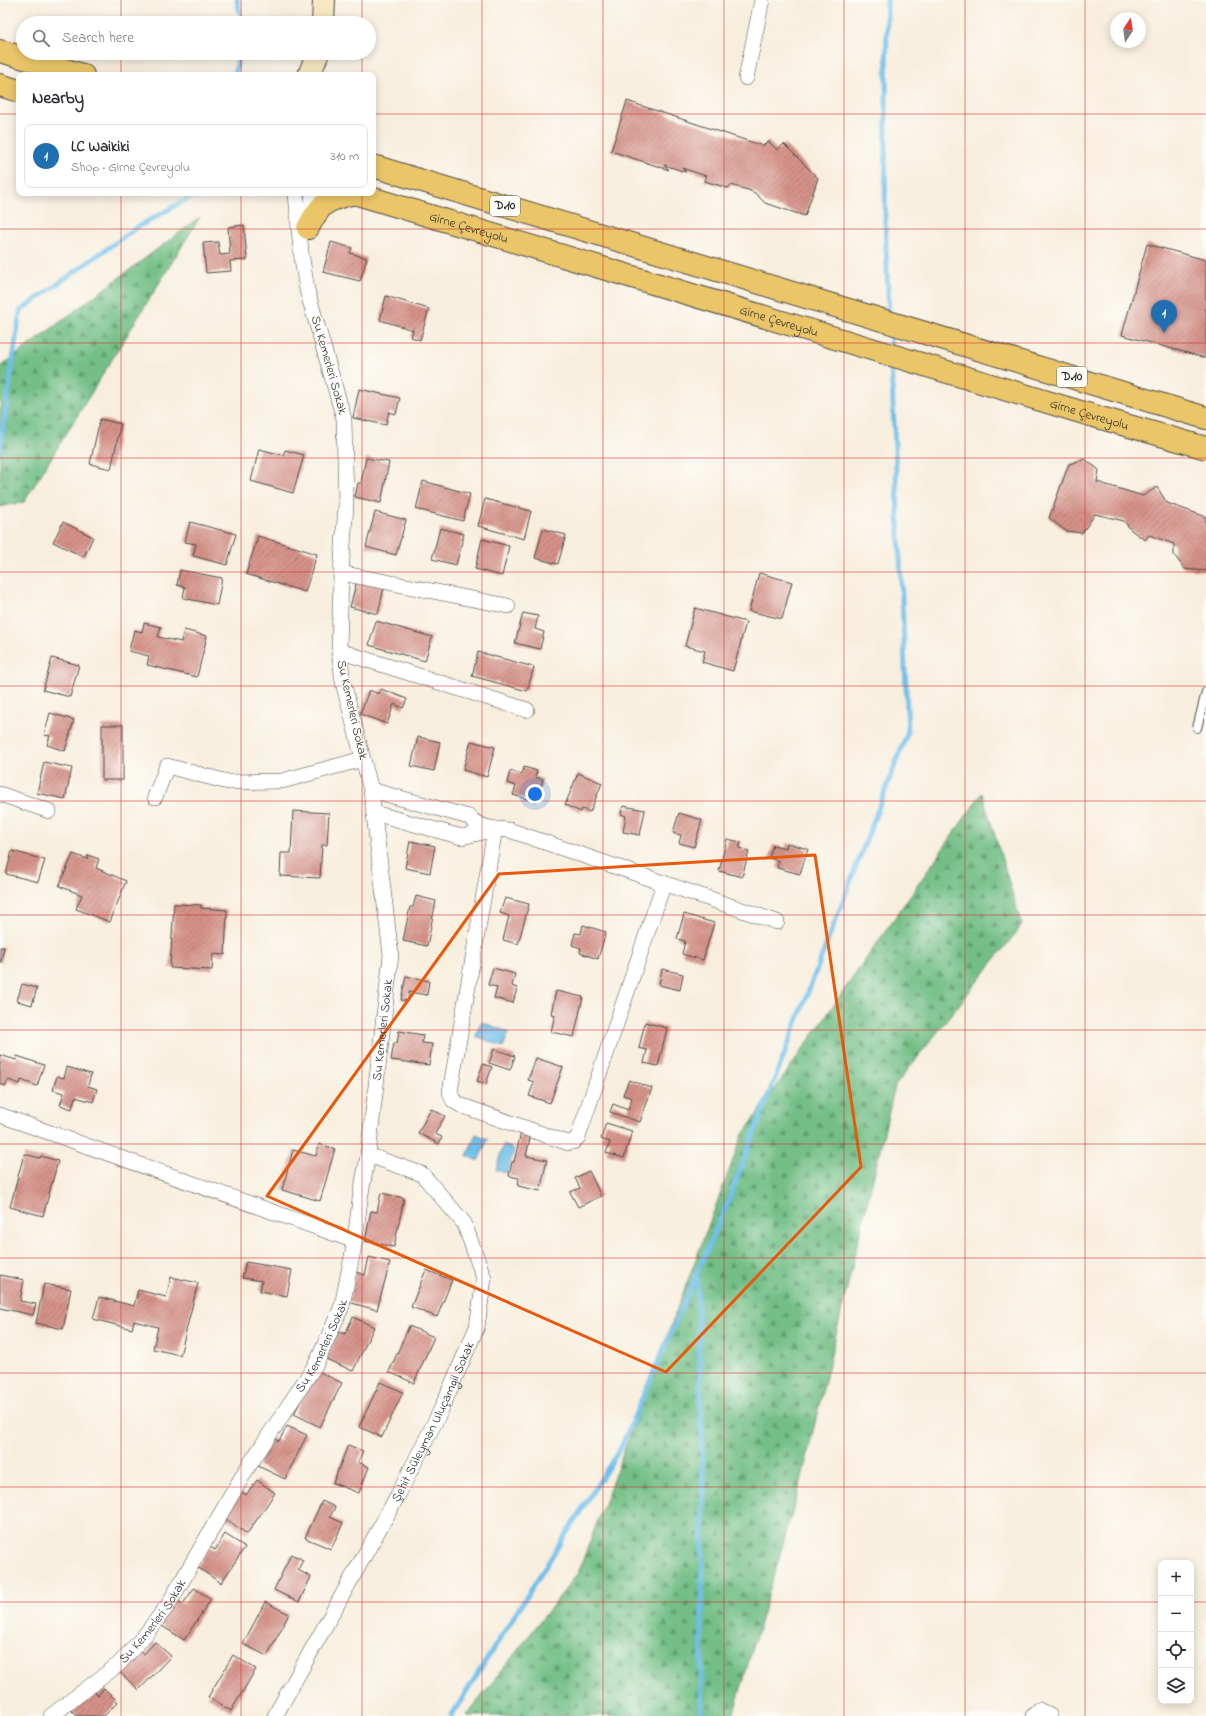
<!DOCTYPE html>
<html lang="en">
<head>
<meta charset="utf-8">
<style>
	:root { --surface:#fff; --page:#f2f2f3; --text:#2b2b33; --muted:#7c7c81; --line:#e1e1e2; --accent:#1f6fb2 }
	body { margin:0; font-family:"Indie Flower",sans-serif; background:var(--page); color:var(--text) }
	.controls { position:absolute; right:12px; bottom:12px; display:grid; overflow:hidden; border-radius:8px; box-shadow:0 2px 10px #0003 }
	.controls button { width:36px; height:36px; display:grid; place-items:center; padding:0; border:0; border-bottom:1px solid var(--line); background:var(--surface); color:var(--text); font:20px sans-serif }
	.compass { position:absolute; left:1110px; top:12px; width:36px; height:36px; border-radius:50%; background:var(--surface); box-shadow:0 2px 10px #0003; rotate:13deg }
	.you { position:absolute; left:535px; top:794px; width:14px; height:14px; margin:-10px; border:3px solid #fff; border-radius:50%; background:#1a73e8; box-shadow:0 0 0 6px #1a73e833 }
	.badge { display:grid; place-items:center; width:26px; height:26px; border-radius:50%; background:var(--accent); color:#fff; font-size:13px; font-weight:700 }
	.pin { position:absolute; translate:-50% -33px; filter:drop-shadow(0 1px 2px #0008) }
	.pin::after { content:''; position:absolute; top:21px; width:14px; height:12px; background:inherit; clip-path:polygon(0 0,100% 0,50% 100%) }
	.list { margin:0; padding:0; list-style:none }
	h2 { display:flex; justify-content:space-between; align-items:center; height:52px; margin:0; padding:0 16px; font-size:17px }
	h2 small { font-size:13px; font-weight:400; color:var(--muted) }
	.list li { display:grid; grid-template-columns:26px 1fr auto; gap:12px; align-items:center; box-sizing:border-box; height:64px; margin:0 8px 8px; padding:0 8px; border:1px solid var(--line); border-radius:8px }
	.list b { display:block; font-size:15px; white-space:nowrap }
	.list p { margin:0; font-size:13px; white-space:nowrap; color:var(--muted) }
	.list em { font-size:13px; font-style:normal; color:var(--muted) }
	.icon { flex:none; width:22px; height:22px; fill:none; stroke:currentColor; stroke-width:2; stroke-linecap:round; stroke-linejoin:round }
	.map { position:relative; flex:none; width:1206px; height:1716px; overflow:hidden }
	.search { position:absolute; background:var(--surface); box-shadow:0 2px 10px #0003; left:16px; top:16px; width:360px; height:44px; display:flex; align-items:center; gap:10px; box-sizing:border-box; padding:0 14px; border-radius:22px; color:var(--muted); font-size:15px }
	.panel { position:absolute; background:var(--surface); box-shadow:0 2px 10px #0003; left:16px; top:72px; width:360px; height:124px; border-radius:8px }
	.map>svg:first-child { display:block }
	.forest { fill:url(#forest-firs); stroke:#4f7559 }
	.water { fill:#6ebfea; stroke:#4c758a }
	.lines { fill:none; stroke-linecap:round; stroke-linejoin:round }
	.stream { stroke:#6ebfea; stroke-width:5 }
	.building { fill:url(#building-hatch) }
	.lane-casing { stroke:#4a4846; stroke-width:10 }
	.street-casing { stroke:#4a4846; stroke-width:16 }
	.secondary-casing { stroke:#4a4846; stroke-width:24 }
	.highway-casing { stroke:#4a4846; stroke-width:24 }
	.lane { stroke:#fff; stroke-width:8 }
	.street { stroke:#fff; stroke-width:15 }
	.secondary { stroke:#f7e8c3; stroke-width:22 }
	.highway { stroke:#ebc669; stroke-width:22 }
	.marked { fill:none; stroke:#e8590c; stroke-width:3; stroke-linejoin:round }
	.grid { fill:none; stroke:#d62828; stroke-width:1; stroke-opacity:0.55 }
	.labels { text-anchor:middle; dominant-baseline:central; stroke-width:3; stroke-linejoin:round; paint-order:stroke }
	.shield { fill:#fdfcf7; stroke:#6a6a68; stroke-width:1 }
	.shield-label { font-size:12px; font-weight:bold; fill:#2b2b2b }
	.street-label { font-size:13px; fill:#2b2b2b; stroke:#fdfcf7 }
</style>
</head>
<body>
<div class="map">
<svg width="1206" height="1716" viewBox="0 0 1206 1716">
	<defs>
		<pattern id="forest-firs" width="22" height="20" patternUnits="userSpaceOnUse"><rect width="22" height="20" fill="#73bf87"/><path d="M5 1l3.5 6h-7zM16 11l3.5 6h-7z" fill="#5f9b6f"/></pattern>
		<pattern id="building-hatch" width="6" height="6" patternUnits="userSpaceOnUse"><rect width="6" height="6" fill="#d59288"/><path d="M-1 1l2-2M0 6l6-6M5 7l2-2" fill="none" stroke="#ad776f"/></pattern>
	</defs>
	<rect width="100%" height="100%" fill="#fdfcf7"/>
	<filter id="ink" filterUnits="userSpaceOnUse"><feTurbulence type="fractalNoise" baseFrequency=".025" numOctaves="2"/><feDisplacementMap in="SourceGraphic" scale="8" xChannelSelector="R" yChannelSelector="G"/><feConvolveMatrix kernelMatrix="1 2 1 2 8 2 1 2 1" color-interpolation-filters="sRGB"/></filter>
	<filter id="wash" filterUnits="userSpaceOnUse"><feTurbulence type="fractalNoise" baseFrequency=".012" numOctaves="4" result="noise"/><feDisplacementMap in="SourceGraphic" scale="16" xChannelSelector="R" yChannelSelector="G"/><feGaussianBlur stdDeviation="0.9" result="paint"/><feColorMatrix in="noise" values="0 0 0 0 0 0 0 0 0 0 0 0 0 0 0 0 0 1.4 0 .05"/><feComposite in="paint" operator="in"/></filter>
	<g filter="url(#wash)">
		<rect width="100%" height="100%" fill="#f8eedd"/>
		<g class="forest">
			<polygon points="200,217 24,502 0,507 0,367"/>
			<polygon points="982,793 1022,925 895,1086 801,1482 733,1716 466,1716 578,1573 742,1136"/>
		</g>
		<g class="water">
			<polygon points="481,1022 509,1032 503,1047 476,1036"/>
			<polygon points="476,1134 488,1139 478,1161 467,1156"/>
			<polygon points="503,1145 514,1149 507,1173 496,1170"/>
		</g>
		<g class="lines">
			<g class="stream">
				<polyline points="237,0 242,23"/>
				<polyline points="887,0 885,221 889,316"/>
				<polyline points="235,75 239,53"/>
				<polyline points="890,328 891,350"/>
				<polyline points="0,450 20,311 136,228 198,193"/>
				<polyline points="697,1275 703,1488 701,1716"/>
				<polyline points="451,1716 621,1447 727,1204 908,731 891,360"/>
			</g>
		</g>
		<g id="blocks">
			<g class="building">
				<polygon points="627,101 763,146 768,141 777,150 784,144 818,178 805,216 765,203 755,193 748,190 731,185 728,188 704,181 706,176 682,168 686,172 664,165 669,170 611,151"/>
				<polygon points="244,225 247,260 230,261 231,271 206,273 203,243 218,242 220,255 230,254 228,227"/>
				<polygon points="331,242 352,248 350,253 367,258 360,281 323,272"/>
				<polygon points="1147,244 1206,260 1206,358 1122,335"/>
				<polygon points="386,296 429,309 420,340 411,337 413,330 380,320"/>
				<polygon points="359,389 400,398 396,414 389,412 386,425 353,418"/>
				<polygon points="100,419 121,424 111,469 90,464"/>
				<polygon points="259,449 283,455 285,450 304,455 293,493 251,481"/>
				<polygon points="366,458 389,462 381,503 355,497 358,483 361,483"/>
				<polygon points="1085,459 1099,470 1097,482 1143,496 1157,487 1167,503 1206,517 1206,571 1185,569 1174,555 1174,544 1149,535 1145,540 1131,530 1124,521 1095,514 1082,533 1066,531 1049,518 1069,464"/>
				<polygon points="423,481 470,494 463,521 416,509"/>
				<polygon points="485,499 531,511 524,539 478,526"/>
				<polygon points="375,512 406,520 396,555 366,547"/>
				<polygon points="63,522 93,537 84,557 53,542"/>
				<polygon points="190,522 236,534 227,565 193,556 196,544 185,542"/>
				<polygon points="440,528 464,534 456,565 432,559"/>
				<polygon points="543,529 566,535 558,564 535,558"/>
				<polygon points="258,536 317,554 305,592 246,574"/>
				<polygon points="482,539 509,546 502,576 475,569"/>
				<polygon points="180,570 222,578 217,605 183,598 185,587 177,585"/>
				<polygon points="759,573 792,582 782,619 749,611"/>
				<polygon points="358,576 385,583 378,614 350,607"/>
				<polygon points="695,608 746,622 733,671 702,662 705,651 685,646"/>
				<polygon points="523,613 538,616 535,629 544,632 540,649 515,643"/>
				<polygon points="376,621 432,637 425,661 369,645"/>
				<polygon points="144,623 161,627 158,637 181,642 184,630 207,636 197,677 147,665 149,656 129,651 134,630 142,632"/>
				<polygon points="478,652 534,667 527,691 472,676"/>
				<polygon points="52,658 79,665 70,697 43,690"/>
				<polygon points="381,689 407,699 403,708 394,704 387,724 360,714 369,690 379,694"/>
				<polygon points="50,713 74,720 65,751 47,745 50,736 44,735"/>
				<rect x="102" y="725" width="21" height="55"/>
				<polygon points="418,737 440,742 434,771 411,766"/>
				<polygon points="471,741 495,747 487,777 463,770"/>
				<polygon points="44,762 72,768 65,799 37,793"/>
				<polygon points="524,767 537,771 535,777 543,779 537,802 513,795 516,786 507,783 510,771 522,774"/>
				<polygon points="578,773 602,783 590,812 582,809 581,812 565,805"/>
				<polygon points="623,806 645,810 640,835 623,832 626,816 621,814"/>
				<polygon points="293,811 329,813 327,845 322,845 320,878 280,876 281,853 291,853"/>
				<polygon points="679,813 702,820 694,847 679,843 681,835 673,833"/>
				<polygon points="727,839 741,842 739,848 749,851 742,877 719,871"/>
				<polygon points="410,841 435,846 430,873 405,868"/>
				<polygon points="787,843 808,849 800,874 777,868 779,861 769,858 773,845 786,848"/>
				<polygon points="12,851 45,860 38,882 6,874"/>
				<polygon points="73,854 87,859 88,855 99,859 96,868 126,881 110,922 76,909 82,895 59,886"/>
				<polygon points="416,896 436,901 427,946 403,941 410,907 413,907"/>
				<polygon points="505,898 529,904 518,944 503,940 509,916 500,913"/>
				<polygon points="174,904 201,905 201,908 227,910 225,955 213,954 212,970 170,968"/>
				<polygon points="684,914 714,923 703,960 682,954 685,941 677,939"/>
				<polygon points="583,925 606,932 598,959 580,953 581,948 572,945 575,933 581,934"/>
				<polygon points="0,947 4,947 1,963 0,963"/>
				<polygon points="493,968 515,974 512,986 517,988 513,1003 494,998 497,987 488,985"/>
				<polygon points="662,969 683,974 680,990 659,985"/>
				<polygon points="406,976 429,981 427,995 409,992 408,1001 401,1000"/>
				<polygon points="22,984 37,988 32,1005 17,1001"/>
				<polygon points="556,991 583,997 574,1037 551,1032 555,1015 551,1014"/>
				<polygon points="645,1022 667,1028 658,1066 644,1063 647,1050 639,1048"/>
				<polygon points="399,1031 423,1035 422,1043 432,1044 429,1065 391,1060 394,1043 397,1043"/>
				<polygon points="494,1049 515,1056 510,1070 489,1063"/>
				<polygon points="0,1055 16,1060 17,1056 44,1065 37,1086 21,1080 20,1084 8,1080 5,1086 0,1084"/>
				<polygon points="536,1058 563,1067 550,1103 529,1096 534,1082 528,1080"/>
				<polygon points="483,1064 492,1067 486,1084 477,1081"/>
				<polygon points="67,1067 91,1074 88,1086 97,1089 93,1102 75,1097 72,1109 60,1105 64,1093 53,1090 57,1076 64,1078"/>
				<polygon points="629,1080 652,1088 640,1122 610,1112 613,1104 628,1110 632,1098 623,1095"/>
				<polygon points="431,1109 445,1116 435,1134 442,1137 439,1144 418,1133"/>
				<polygon points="606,1123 632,1131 624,1158 606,1153 610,1142 601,1139"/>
				<polygon points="521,1132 531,1134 526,1156 547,1160 540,1191 518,1186 519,1178 509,1176 512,1162 514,1162"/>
				<polygon points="319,1144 335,1149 320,1201 282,1190 293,1150 316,1156"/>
				<polygon points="24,1154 40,1158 41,1156 58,1161 43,1216 10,1207"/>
				<polygon points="589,1171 601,1196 578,1207 570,1192 580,1188 575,1178"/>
				<polygon points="381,1193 404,1198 394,1247 365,1241 371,1211 377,1212"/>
				<polygon points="369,1257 390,1262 377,1310 348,1302 356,1272 365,1275"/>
				<polygon points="246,1262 292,1270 287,1296 260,1291 262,1281 242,1278"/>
				<polygon points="426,1270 452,1280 437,1317 411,1307"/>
				<polygon points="0,1275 24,1280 20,1301 36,1304 33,1315 0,1308"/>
				<polygon points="171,1277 198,1283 180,1355 153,1349 158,1327 134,1321 132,1329 93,1319 99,1297 134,1306 138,1290 166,1297"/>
				<polygon points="44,1284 71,1289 63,1329 36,1323"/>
				<polygon points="353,1317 374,1327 353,1371 326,1359 339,1332 345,1334"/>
				<polygon points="409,1326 434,1337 414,1383 389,1372"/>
				<polygon points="316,1370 342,1383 320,1427 294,1414"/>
				<polygon points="380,1382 403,1392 382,1437 359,1427"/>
				<polygon points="287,1426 307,1435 285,1479 258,1466 272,1438 279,1441"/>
				<polygon points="348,1445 363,1451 358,1462 369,1467 359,1493 333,1483"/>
				<polygon points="257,1480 275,1493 247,1534 222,1516 240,1491 246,1495"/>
				<polygon points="322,1501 335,1507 330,1517 343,1523 331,1549 305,1538"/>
				<polygon points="225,1534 245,1547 221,1583 197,1567 210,1547 215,1550"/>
				<polygon points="291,1554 303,1560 298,1570 311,1577 299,1602 274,1590"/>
				<polygon points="194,1588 211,1599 184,1640 159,1624 175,1599 183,1604"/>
				<polygon points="265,1602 289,1614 267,1656 243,1644"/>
				<polygon points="155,1642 171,1656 139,1690 116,1669 136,1647 144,1654"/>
				<polygon points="233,1655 256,1669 231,1711 208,1697"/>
				<polygon points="90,1687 98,1695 104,1688 118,1702 104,1716 77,1716 69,1708"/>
			</g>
		</g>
	</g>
	<g filter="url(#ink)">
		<use href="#blocks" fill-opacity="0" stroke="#4a4846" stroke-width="1"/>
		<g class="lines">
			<defs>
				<polyline id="lane" points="1197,728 1206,692"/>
				<g id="street">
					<polyline points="746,78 762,0"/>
					<polyline points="309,221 313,193"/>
					<polyline points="341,573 508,606"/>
					<polyline points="339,651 527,710"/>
					<path d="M371 790 469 817C479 828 494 829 509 830L777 922"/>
					<polyline points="0,794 49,811"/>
					<polyline points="155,797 167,766 228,782 282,781 363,759"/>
					<polyline points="374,813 462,837 495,829 450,1092 453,1100 460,1105 568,1143 573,1142 578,1137 664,883"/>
					<polyline points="0,1115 355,1241"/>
					<path id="s1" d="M51 1716 119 1664 145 1635 168 1605 246 1470 316 1364 342 1306 355 1241 360 1199 368 1155 391 955 371 790 343 682 339 651 341 573 346 505 344 419 307 290 301 252 296 193"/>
					<path id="s2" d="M275 1716 398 1495 440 1412 477 1327 484 1278 464 1223 422 1174 368 1155"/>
					<polyline points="1033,1716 1039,1710 1050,1716"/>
				</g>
				<g id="secondary">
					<polyline points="323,23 324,0"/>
					<polyline points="309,75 318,53"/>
				</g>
				<g id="highway">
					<polyline points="0,51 83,75"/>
					<polyline points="0,85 19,91"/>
					<polyline points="373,166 1206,418"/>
					<path id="s3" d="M354 193 1087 414 1206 448"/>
					<path d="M308 228C321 202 326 200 354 193"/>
				</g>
			</defs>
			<use href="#lane" class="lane-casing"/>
			<use href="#street" class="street-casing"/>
			<use href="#secondary" class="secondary-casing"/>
			<use href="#highway" class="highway-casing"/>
			<use href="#lane" class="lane"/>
			<use href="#street" class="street"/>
			<use href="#secondary" class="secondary"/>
			<use href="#highway" class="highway"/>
		</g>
	</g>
	<path class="marked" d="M815 855 861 1167 666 1372 267 1196 499 874Z"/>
	<path class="grid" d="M121 0V23M241 0V23M362 0V23M482 0V1716M603 0V1716M724 0V1716M844 0V1716M965 0V1716M1085 0V1716M121 53V75M241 53V75M362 53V75M0 114H19M373 114H1206M121 193V1716M241 193V1716M362 193V1716M0 229H1206M0 343H1206M0 458H1206M0 572H1206M0 686H1206M0 801H1206M0 915H1206M0 1030H1206M0 1144H1206M0 1258H1206M0 1373H1206M0 1487H1206M0 1602H1161M1191 1602H1206"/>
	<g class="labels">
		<g class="shield">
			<rect x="490" y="196" width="30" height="20" rx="3"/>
			<rect x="1057" y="367" width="30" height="20" rx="3"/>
		</g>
		<g class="shield-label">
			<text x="505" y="206">D.10</text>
			<text x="1072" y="377">D.10</text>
		</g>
		<g class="street-label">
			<text stroke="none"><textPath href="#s3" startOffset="120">Girne Çevreyolu</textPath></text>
			<text stroke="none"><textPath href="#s3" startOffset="444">Girne Çevreyolu</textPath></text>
			<text transform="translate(329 365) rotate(74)">Su Kemerleri Sokak</text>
			<text stroke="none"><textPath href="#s3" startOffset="768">Girne Çevreyolu</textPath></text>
			<text transform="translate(352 710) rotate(77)">Su Kemerleri Sokak</text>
			<text stroke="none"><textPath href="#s1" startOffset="788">Su Kemerleri Sokak</textPath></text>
			<text stroke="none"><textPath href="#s1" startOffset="464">Su Kemerleri Sokak</textPath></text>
			<text stroke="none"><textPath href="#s2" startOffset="334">Şehit Süleyman Uluçamgil Sokak</textPath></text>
			<text stroke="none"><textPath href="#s1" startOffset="140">Su Kemerleri Sokak</textPath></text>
		</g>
	</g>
</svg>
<div class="controls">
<button>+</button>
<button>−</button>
<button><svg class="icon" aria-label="locate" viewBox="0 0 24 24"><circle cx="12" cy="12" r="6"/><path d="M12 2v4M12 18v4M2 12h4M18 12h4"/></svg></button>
<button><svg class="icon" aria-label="layers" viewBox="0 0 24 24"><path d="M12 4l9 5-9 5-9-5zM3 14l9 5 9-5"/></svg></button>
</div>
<svg class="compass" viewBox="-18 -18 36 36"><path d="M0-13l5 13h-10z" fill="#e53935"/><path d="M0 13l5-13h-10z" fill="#7c7c81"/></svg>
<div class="you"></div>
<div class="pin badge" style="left:1164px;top:333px">1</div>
<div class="search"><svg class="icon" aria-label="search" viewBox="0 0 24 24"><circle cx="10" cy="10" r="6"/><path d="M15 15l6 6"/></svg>Search here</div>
<section class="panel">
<h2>Nearby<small></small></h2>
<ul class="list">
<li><span class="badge">1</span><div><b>LC Waikiki</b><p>Shop · Girne Çevreyolu</p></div><em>310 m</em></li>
</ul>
</section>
</div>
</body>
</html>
